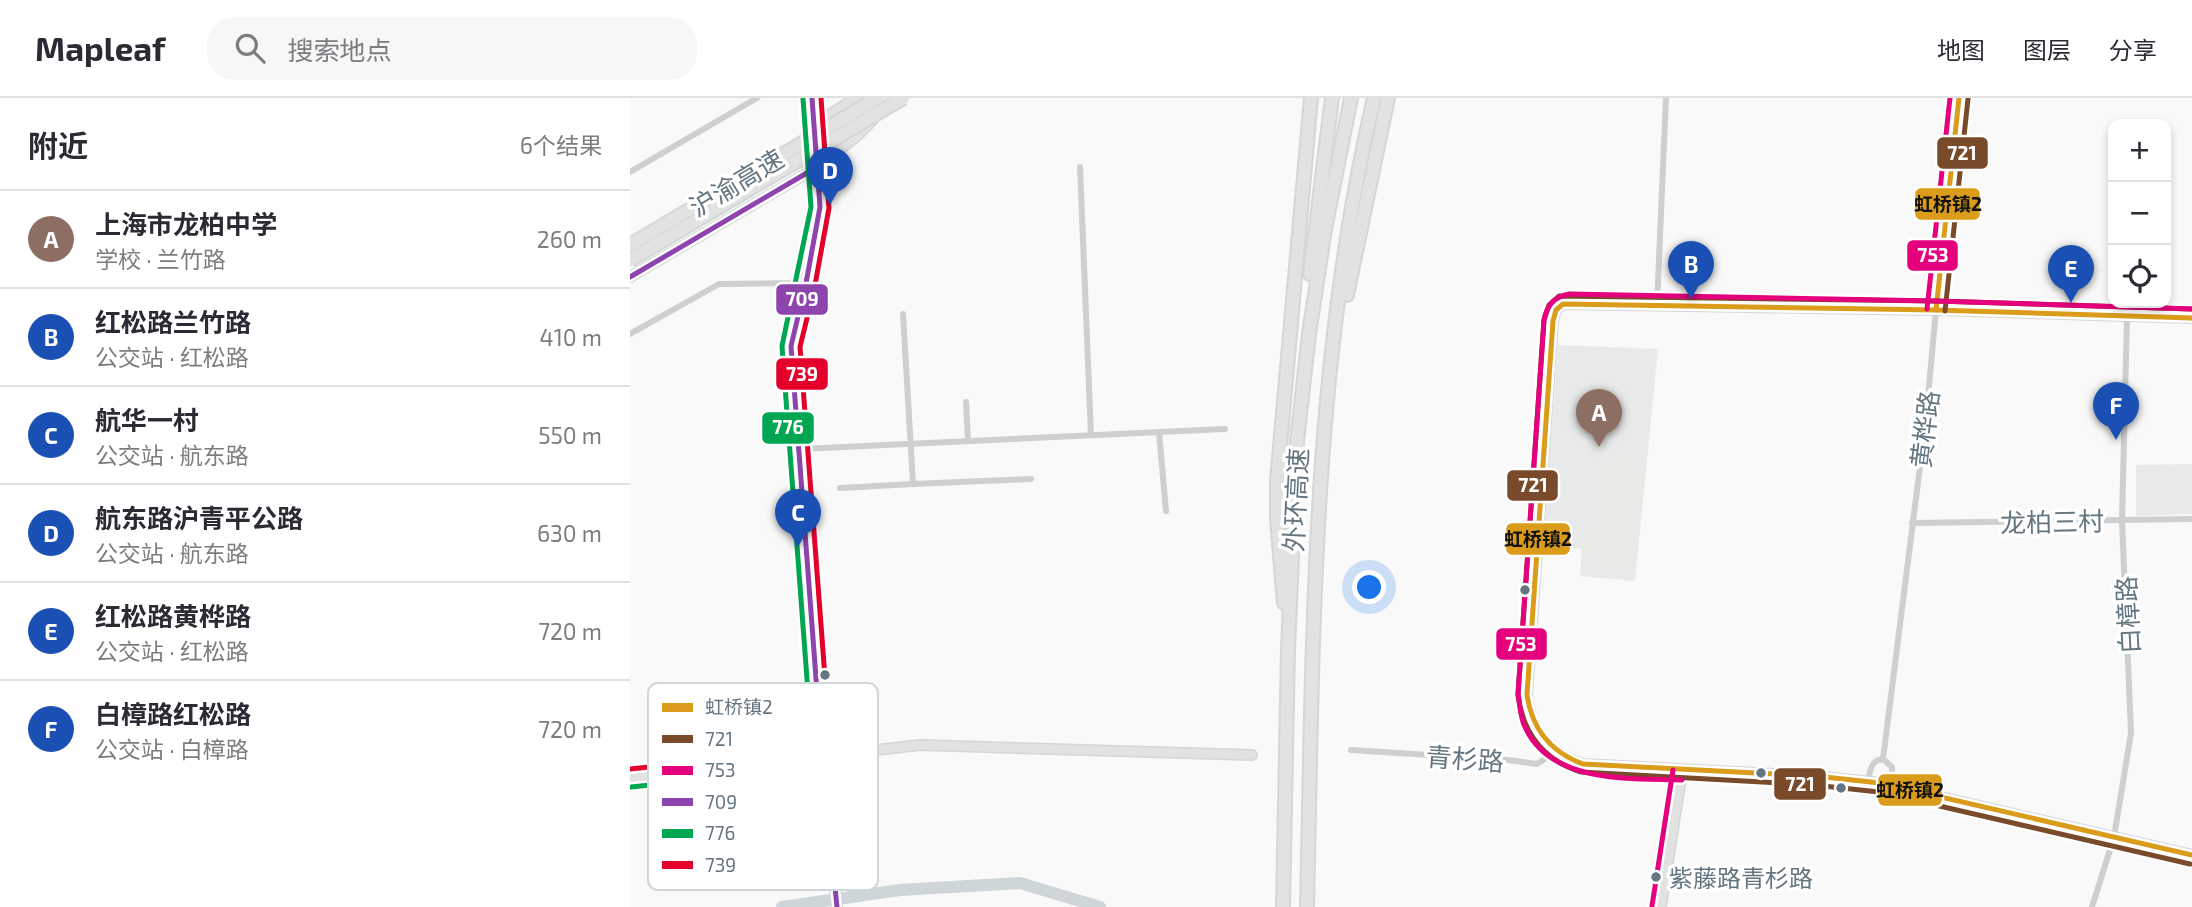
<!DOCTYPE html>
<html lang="zh">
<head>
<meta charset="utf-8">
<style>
	:root { --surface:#fff; --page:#f7f7f7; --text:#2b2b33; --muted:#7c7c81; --line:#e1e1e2; --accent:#5c6169 }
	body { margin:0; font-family:"Exo 2","Noto Sans SC",sans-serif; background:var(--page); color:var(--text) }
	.controls { position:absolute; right:21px; top:21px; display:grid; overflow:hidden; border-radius:14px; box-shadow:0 4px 10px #0003 }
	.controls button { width:63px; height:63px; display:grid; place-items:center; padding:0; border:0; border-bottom:2px solid var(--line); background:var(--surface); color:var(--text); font:35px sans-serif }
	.you { position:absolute; left:740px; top:490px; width:24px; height:24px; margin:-18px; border:5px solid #fff; border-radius:50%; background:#1a73e8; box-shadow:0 0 0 10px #1a73e833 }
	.badge { display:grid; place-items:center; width:46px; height:46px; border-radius:50%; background:var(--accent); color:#fff; font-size:23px; font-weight:700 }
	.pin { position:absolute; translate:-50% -58px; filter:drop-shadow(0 2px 4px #0008) }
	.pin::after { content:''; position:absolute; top:37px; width:24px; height:21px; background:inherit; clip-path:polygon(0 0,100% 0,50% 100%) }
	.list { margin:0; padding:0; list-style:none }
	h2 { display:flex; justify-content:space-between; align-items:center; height:91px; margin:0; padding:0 28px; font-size:30px }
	h2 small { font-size:23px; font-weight:400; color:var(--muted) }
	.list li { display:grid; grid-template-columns:46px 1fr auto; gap:21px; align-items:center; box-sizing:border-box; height:98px; padding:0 28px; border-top:2px solid var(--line) }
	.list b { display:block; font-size:26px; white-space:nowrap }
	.list p { margin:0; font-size:23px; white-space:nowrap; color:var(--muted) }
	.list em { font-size:23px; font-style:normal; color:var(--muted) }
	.icon { flex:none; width:38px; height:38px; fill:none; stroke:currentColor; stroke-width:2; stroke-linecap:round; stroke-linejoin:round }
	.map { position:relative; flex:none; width:1562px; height:809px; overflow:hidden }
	header { display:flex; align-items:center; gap:42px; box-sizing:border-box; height:98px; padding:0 35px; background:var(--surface); border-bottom:2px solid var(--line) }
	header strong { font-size:33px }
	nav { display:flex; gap:38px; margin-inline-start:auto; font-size:24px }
	.search { width:490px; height:63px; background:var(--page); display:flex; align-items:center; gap:18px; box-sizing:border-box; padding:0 24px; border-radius:28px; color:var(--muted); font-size:26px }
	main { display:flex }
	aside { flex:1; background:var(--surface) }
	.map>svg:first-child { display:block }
	.built { fill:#e8e9e9 }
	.green { fill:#e8ebe6 }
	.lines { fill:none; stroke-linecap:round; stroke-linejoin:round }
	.river { stroke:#ced6d9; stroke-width:12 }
	.secondary-casing { stroke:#d5d6d7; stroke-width:12 }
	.highway-casing { stroke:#d5d6d6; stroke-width:16 }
	.street { stroke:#cecfd0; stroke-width:6 }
	.secondary { stroke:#e1e2e2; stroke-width:9 }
	.highway { stroke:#e1e2e2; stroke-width:12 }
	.highway-bridge-casing { stroke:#d5d6d6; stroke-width:16; stroke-linecap:butt }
	.highway-bridge { stroke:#e1e2e2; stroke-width:12 }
	.bus-1-casing { stroke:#fff; stroke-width:10 }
	.bus-2-casing { stroke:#fff; stroke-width:10 }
	.bus-3-casing { stroke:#fff; stroke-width:10 }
	.bus-4-casing { stroke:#fff; stroke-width:10 }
	.bus-5-casing { stroke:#fff; stroke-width:10 }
	.bus-6-casing { stroke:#fff; stroke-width:10 }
	.bus-1 { stroke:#da9c1a; stroke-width:5 }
	.bus-2 { stroke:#7a4b2a; stroke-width:5 }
	.bus-3 { stroke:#e5007d; stroke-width:5 }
	.bus-4 { stroke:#8e44ad; stroke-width:5 }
	.bus-5 { stroke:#00a651; stroke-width:5 }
	.bus-6 { stroke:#e4002b; stroke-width:5 }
	.bus-dot { fill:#657683; stroke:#fff; stroke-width:2.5 }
	.labels { text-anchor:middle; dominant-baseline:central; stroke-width:7; stroke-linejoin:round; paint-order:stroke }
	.bus-label { font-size:24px; fill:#657683; stroke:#fff; text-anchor:start }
	.street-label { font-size:26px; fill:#657683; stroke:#fff }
	.key { fill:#fff; stroke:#d1d6da; stroke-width:2 }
	.key-label { font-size:19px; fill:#657683 }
	.line-badge { stroke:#fff; stroke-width:2.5 }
	.badge-label { font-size:19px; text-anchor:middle; font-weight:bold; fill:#fff }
	.pale-badge-label { font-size:19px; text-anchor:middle; font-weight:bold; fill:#111 }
</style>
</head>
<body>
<header>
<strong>Mapleaf</strong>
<div class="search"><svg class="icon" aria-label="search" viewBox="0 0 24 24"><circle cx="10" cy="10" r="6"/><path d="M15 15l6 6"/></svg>搜索地点</div>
<nav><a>地图</a><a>图层</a><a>分享</a></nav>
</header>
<main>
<aside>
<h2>附近<small>6个结果</small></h2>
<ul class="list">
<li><span class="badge" style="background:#8d6e63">A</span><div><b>上海市龙柏中学</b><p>学校 · 兰竹路</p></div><em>260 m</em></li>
<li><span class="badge" style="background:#1a4fb4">B</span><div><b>红松路兰竹路</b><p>公交站 · 红松路</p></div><em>410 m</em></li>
<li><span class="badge" style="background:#1a4fb4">C</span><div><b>航华一村</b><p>公交站 · 航东路</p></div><em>550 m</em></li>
<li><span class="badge" style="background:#1a4fb4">D</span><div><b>航东路沪青平公路</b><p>公交站 · 航东路</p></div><em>630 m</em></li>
<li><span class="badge" style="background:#1a4fb4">E</span><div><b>红松路黄桦路</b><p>公交站 · 红松路</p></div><em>720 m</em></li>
<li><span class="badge" style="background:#1a4fb4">F</span><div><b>白樟路红松路</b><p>公交站 · 白樟路</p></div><em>720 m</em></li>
</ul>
</aside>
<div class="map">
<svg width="1562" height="809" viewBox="0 0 1562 809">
	<rect width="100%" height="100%" fill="#f9f9f9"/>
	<g class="built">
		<polygon points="928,247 1028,251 1005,483 950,478 952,451 913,447"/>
		<polygon points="1562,366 1562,416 1506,418 1506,367"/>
	</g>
	<path class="green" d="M992 357C1004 361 1009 366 1013 377L1005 456C991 478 968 476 959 451L967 373C974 362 980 358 992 357Z"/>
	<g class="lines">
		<polyline class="river" points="152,809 270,792 390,785 470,809"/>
		<defs>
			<g id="secondary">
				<polyline points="182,0 190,109 176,185 161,248 192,660 207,809"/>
				<polyline points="184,26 226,0"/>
				<polyline points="0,179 187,69 226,39 242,23"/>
				<path d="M1562 220 1306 212 933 206 926 212 923 223 897 597C899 630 921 657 953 666L1185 678 1250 685 1562 757"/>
				<polyline points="0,680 290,647 622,657"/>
				<polyline points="1031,809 1052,673"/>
			</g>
			<g id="highway">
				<polyline points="680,176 702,0"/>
				<polyline points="717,197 758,0"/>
				<polyline points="654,505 647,421 647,382 681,0"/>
				<polyline points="653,809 658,551 667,343 679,236 695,131 721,0"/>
				<path d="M677 809C683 538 682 265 744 0"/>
			</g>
		</defs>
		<use href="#secondary" class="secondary-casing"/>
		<use href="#highway" class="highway-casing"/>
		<g class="street">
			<polyline points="450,69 461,337"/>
			<polyline points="0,74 127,0"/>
			<polyline points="1027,207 1036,0"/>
			<polyline points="0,236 89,186 176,185"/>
			<polyline points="336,304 338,343"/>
			<polyline points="529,334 536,413"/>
			<polyline points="170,351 595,331"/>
			<polyline points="283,386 401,381"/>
			<polyline points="210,390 283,386 273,216"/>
			<polyline points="1282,425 1562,421"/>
			<polyline points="721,652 878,662 907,666 927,653"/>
			<polyline points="1253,661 1296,321 1306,212 1329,0"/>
			<path d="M1238 683C1240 673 1241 662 1253 661L1262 669V687"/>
			<polyline points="1462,809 1484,739 1501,635 1492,423 1497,219"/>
		</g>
		<use href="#secondary" class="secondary"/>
		<use href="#highway" class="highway"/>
		<defs>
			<g id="highway-bridge">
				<polyline points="0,147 248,0"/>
				<polyline points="0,162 273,0"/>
			</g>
		</defs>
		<use href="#highway-bridge" class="highway-bridge-casing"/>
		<use href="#highway-bridge" class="highway-bridge"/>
		<defs>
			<g id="bus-1">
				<polyline points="1306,212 1329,0"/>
				<path d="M1562 220 1306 212 933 206 926 212 923 223 897 597C902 631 920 654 953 666L1185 678 1250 685 1562 757"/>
			</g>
			<g id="bus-2">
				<polyline points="1315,213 1338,1"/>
				<path d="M1560 766 1249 694 1184 687 951 674C914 662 893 636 888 597L914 222 919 207 929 198 1306 203 1562 211"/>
			</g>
			<g id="bus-3">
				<polyline points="1297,211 1320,0"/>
				<path d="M1052 682C999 680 921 686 895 629 890 619 890 606 888 596L914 222C917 207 924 199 939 196L1306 203 1562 211"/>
				<polyline points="1022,808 1043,672"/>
			</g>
			<g id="bus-4">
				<polyline points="182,0 190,109 176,185 161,248 192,660 207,809"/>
				<polyline points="0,179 187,69"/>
			</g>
			<g id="bus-5">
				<polyline points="173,1 181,109 152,248 183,661"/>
				<polyline points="1,689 193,669"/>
			</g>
			<g id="bus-6">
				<polyline points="191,0 199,110 185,187 170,249 201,659"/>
				<polyline points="0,671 191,651"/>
			</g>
		</defs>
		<use href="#bus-1" class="bus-1-casing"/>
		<use href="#bus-2" class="bus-2-casing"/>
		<use href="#bus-3" class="bus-3-casing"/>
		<use href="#bus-4" class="bus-4-casing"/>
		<use href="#bus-5" class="bus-5-casing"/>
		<use href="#bus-6" class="bus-6-casing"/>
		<use href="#bus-1" class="bus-1"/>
		<use href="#bus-2" class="bus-2"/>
		<use href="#bus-3" class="bus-3"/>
		<use href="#bus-4" class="bus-4"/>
		<use href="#bus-5" class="bus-5"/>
		<use href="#bus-6" class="bus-6"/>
	</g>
	<g class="bus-dot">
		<circle cx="895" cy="492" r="6"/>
		<circle cx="195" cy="577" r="6"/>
		<circle cx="1131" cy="675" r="6"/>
		<circle cx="1211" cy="690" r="6"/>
		<circle cx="1026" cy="779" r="6"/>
	</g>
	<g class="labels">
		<g class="bus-label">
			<text x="1039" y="779">紫藤路青杉路</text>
		</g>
		<g class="street-label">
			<text transform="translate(106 84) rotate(-31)">沪渝高速</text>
			<text transform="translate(1294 331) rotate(-83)">黄桦路</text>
			<text transform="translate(665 402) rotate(-87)">外环高速</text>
			<text transform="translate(1422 423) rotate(-1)">龙柏三村</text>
			<text transform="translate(1497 517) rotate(-93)">白樟路</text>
			<text transform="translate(835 660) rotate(4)">青杉路</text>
		</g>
	</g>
	<rect x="18" y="585" width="230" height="207" rx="10" class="key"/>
	<rect x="32" y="605" width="31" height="9" fill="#da9c1a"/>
	<rect x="32" y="637" width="31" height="8" fill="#7a4b2a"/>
	<rect x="32" y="668" width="31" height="9" fill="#e5007d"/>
	<rect x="32" y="700" width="31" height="8" fill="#8e44ad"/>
	<rect x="32" y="731" width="31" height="9" fill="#00a651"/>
	<rect x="32" y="763" width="31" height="8" fill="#e4002b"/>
	<g class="key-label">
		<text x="75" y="616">虹桥镇2</text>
		<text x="75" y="648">721</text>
		<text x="75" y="679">753</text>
		<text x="75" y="711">709</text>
		<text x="75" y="742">776</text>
		<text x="75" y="774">739</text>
	</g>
	<g class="line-badge">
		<rect x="1306" y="38" width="53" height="34" rx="7" fill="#7a4b2a"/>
		<rect x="1284" y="89" width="67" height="34" rx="7" fill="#da9c1a"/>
		<rect x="1276" y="141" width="53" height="33" rx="7" fill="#e5007d"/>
		<rect x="145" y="185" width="54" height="33" rx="7" fill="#8e44ad"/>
		<rect x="145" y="259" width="54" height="34" rx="7" fill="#e4002b"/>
		<rect x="131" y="313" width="54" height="34" rx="7" fill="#00a651"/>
		<rect x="876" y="371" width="53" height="33" rx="7" fill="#7a4b2a"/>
		<rect x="875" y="424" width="66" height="34" rx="7" fill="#da9c1a"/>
		<rect x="865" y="529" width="53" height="34" rx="7" fill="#e5007d"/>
		<rect x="1143" y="669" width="54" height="34" rx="7" fill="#7a4b2a"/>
		<rect x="1247" y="675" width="66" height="34" rx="7" fill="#da9c1a"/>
	</g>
	<g class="badge-label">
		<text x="1332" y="62">721</text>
		<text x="1303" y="164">753</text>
		<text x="172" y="208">709</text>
		<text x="172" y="283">739</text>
		<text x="158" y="336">776</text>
		<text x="903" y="394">721</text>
		<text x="891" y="553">753</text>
		<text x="1170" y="693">721</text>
	</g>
	<g class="pale-badge-label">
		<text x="1318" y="113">虹桥镇2</text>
		<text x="908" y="448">虹桥镇2</text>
		<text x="1280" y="699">虹桥镇2</text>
	</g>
</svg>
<div class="controls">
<button>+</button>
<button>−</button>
<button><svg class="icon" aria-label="locate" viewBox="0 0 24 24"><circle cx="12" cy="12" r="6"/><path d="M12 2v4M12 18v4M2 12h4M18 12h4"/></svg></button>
</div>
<div class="you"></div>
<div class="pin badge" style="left:969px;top:349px;background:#8d6e63">A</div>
<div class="pin badge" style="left:1061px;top:201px;background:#1a4fb4">B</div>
<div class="pin badge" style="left:168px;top:449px;background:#1a4fb4">C</div>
<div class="pin badge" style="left:200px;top:107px;background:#1a4fb4">D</div>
<div class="pin badge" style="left:1441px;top:205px;background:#1a4fb4">E</div>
<div class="pin badge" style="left:1486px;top:342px;background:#1a4fb4">F</div>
</div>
</main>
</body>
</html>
